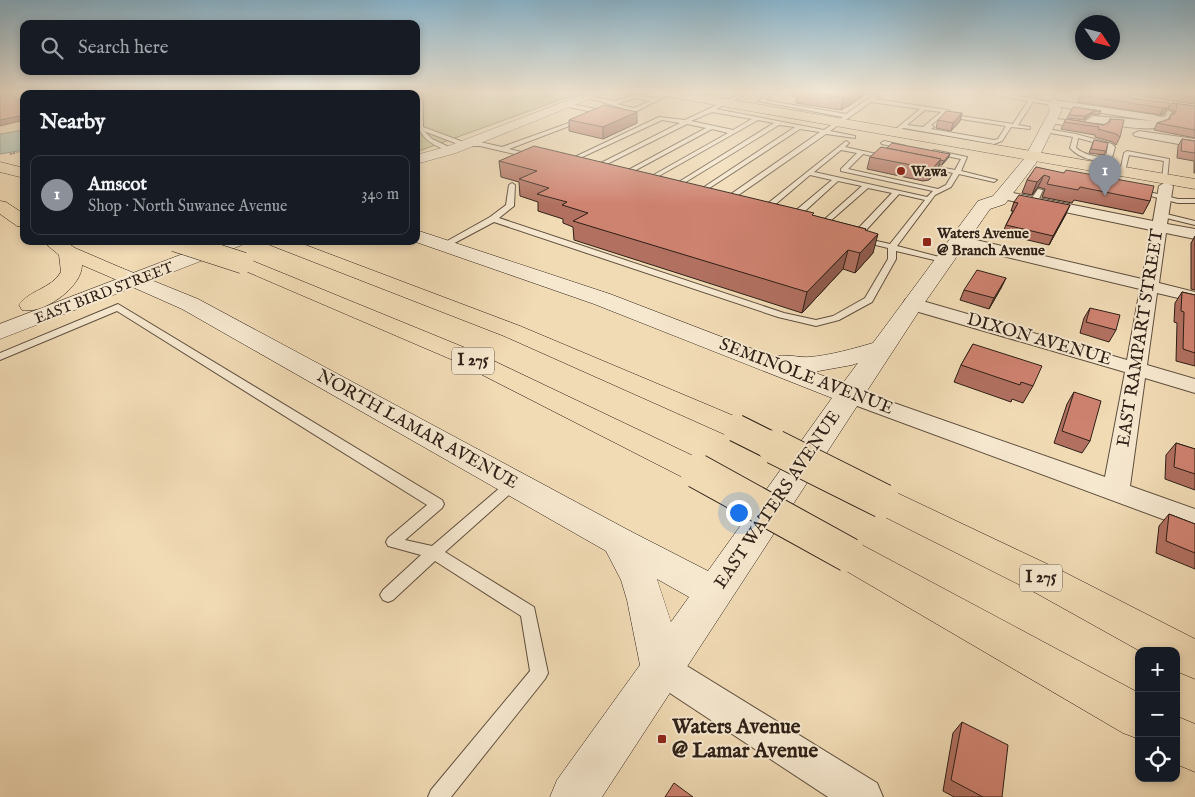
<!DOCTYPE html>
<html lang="en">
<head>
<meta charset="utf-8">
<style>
	:root { --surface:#171b24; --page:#242831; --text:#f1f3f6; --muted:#9ea1a6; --line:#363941; --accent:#8c9099 }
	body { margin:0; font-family:"IM FELL English",serif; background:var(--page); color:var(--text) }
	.controls { position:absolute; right:15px; bottom:15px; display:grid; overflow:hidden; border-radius:10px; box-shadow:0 2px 8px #0003 }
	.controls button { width:45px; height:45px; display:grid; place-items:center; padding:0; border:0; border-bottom:1px solid var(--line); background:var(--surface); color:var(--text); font:25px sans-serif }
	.compass { position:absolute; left:1075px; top:15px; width:45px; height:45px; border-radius:50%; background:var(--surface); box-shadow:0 2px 8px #0003; rotate:125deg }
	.you { position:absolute; left:738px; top:512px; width:18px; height:18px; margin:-12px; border:4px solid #fff; border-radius:50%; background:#1a73e8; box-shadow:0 0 0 8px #1a73e833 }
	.badge { display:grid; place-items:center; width:32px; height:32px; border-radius:50%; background:var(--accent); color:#fff; font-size:16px; font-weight:700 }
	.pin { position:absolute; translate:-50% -41px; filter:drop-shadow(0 1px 2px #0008) }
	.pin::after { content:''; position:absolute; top:26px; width:18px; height:15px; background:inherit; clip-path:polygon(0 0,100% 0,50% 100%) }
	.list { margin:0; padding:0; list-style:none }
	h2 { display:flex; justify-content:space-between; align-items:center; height:65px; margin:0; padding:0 20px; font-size:21px }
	h2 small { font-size:16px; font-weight:400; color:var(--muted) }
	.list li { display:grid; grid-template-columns:32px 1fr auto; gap:15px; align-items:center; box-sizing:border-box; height:80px; margin:0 10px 10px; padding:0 10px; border:1px solid var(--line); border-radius:10px }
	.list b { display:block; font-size:19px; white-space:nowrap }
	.list p { margin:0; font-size:16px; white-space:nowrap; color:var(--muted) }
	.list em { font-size:16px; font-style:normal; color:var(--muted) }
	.icon { flex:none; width:28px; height:28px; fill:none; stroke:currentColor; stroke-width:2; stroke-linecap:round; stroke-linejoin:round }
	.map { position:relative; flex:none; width:1195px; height:797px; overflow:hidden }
	.search { position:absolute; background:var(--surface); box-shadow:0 2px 8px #0003; left:20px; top:20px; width:400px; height:55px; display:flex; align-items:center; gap:12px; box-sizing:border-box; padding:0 18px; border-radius:10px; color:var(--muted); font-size:19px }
	.panel { position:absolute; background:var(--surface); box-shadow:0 2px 8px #0003; left:20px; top:90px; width:400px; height:155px; border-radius:10px }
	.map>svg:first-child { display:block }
	.green { fill:#bebf8b; stroke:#767051 }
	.water { fill:#9bbbae; stroke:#6f7d72 }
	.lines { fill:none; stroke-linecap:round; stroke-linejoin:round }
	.service-casing { stroke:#5f4f3e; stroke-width:2 }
	.minor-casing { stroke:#5f4f3e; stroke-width:2 }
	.tertiary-casing { stroke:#5f4f3e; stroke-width:1 }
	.secondary-casing { stroke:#2e2017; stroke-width:1 }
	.primary-casing { stroke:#2e2017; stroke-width:1 }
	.motorway-casing { stroke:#2e2017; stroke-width:1 }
	.path-far1 { stroke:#2e2017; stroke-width:1; stroke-dasharray:0.5 1; stroke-linecap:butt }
	.path { stroke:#2e2017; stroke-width:2; stroke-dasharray:0.5 1; stroke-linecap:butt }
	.service { fill:#f6e8cf; fill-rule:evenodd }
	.minor { fill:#f6e8cf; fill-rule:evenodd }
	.tertiary { fill:#f6e8cf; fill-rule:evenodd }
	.secondary { fill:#f6e8cf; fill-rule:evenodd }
	.primary { fill:#f1dbb5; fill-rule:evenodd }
	.motorway { fill:#f1dbb5; fill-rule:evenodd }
	.motorway-bridge-far2-casing { stroke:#2e2017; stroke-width:22; stroke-linecap:butt }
	.motorway-bridge-far1-casing { stroke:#2e2017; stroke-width:29; stroke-linecap:butt }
	.motorway-bridge-casing { stroke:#2e2017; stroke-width:36; stroke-linecap:butt }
	.motorway-bridge-far2 { stroke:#f1dbb5; stroke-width:21 }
	.motorway-bridge-far1 { stroke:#f1dbb5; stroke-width:27 }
	.motorway-bridge { stroke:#f1dbb5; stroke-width:34 }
	.wall { fill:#b17060; stroke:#2e2017 }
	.shaded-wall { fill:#905b4e; stroke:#2e2017 }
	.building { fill:#ce8270; stroke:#2e2017 }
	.poi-dot { fill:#8f2418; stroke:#f6e8cf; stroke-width:2 }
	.labels { text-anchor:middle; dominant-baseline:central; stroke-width:4; stroke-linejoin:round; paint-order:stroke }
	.far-poi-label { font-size:15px; font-weight:bold; fill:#2e2017; stroke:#f6e8cf; text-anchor:start }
	.far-street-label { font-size:15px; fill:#2e2017; stroke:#f6e8cf }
	.shield { fill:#f6e8cf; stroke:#6a5c4e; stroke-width:1 }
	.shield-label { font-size:16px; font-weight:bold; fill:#2e2017 }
	.street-label { font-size:18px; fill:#2e2017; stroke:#f6e8cf }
	.near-poi-label { font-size:21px; font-weight:bold; fill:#2e2017; stroke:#f6e8cf; text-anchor:start }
</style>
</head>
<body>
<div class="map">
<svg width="1195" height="797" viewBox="0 0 1195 797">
	<rect width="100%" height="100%" fill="#f1dbb5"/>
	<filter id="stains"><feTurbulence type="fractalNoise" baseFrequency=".004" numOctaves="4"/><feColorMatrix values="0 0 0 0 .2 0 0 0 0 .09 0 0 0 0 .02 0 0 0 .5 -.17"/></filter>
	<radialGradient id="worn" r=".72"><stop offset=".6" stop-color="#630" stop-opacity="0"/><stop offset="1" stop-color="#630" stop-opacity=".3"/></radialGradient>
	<polygon class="green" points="579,93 416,152 416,94 340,94"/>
	<polygon class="water" points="24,130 24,150 0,154 0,134"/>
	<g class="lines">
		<defs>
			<g id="service">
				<path d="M419 93 423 94V127L466 143 480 142 502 147 580 119 585 120 509 149 534 155 535 156 532 158 480 146H463L424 131 432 139 453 149V151L451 152C417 140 413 127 419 93Z"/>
				<path d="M666 93H672L635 112 585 97 587 96 616 101 635 95 655 98ZM635 98 650 101 634 108 617 104Z"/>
				<polygon points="714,93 720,93 707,101 703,100"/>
				<path d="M742 93H748L716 109 824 130 843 117 758 101 769 93H775L765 100 846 114 876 93H882L875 99 948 110 951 112 948 114 1013 124 1028 101 982 93H996L1030 98 1035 94 1037 95 1035 99 1056 103 1053 105 1033 102 1018 125 1030 127V129L1011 127 1002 141 994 144 904 128 897 130V128L920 109 871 102 830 131 855 136V138L826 134 724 205H721V201L820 132 800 129 694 198 691 196 692 195 795 127 779 125 671 191 669 190V188L774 123 758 120 643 185 641 184V182L728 133 712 129 621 178 618 176 619 175 706 128 687 124 593 171H589V169L680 123 662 120 567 164 562 163 659 117 685 120ZM925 110 941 112 923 127 907 125ZM712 112 752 119 733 130 691 121ZM942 116 1006 126 998 139 994 140 931 129 934 127 931 125Z"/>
				<polygon points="566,103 606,111 609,113 606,115 564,106"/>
				<polygon points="1167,111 1172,112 1170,119 1155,120 1152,118 1166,116"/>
				<path d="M1047 129 1076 134 1112 144 1115 147 1112 158C1100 165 1079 158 1070 148L1073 137 1045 132ZM1078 138 1108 146 1106 157C1095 157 1085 155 1076 148Z"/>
				<path d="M846 141 849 143 845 147 890 157 887 159 863 154 848 169 938 189 946 185 953 173 922 166V164L955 170 961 159 932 153 931 152 934 150 967 157 961 171 997 180 994 182 959 174 951 187 935 195 897 246 947 259V263L896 251V259L872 302 839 320 816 326 778 317 494 222 447 247 440 245 490 217 506 205 509 185 512 183 515 185 514 206 499 218 784 313 816 320 833 316 865 298 888 259V248L859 241V237L890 244 925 200 899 194 858 239H852V235L892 193 868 188 820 230H817V226L862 186 838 181 794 221H788V217L832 180 810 175 764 214 757 212ZM841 150 857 153 841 169V171L933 191 927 197 814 172Z"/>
				<polygon points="884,141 906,146 907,147 904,149 882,144 881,143"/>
				<polygon points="1127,151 1169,159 1167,180 1162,179 1164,161 1129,155 1125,171 1120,172 1124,153"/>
				<polygon points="1038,189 1043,190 1037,203 1031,203 1030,201"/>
				<polygon points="1137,189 1178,199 1195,199 1195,203 1178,203 1135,192 1134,191"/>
				<polygon points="1158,212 1195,221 1195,225 1158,216"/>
				<polygon points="118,304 442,500 444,504 442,508 405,540 432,546 509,480 519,480 521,483 519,486 445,552 534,607 548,673 545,679 451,797 428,797 431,790 530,671 521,616 435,561 393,600 388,602 383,600 380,595 383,590 421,555 388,546 386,542 388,538 427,505 117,311 0,360 0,353"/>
			</g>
			<g id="minor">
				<polygon points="13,93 24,97 24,104 1,94"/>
				<path d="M1053 100 1155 115 1165 119 1166 124C1156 134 1111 124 1096 123L1095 124 1101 127 1095 130 1051 123 1047 122 1046 120 1047 118 1084 122 1093 116 1153 121 1049 105 1048 103Z"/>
				<polygon points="1139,131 1195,139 1195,147 1135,136 1133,134"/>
				<polygon points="1166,182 1173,186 1167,224 1195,229 1195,239 1166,233 1159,283 1195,292 1195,302 1157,293 1147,365 1195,379 1195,393 1145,378 1130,486 1195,509 1195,531 841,400 838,395 841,390 849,388 857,390 1105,477 1125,372 905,308 903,304 905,300 912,298 1127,360 1140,289 953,244 951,241 953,238 959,236 1142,279 1151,230 1003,199 996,195 1003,191 1153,221 1159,186"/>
				<polygon points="662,653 674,658 877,783 883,797 828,797 650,680 645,669 650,658"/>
			</g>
			<g id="tertiary">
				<polygon points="587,93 604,93 456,153 416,164 416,155 446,147"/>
				<polygon points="217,241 245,241 242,245 0,339 0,324"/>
			</g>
			<path id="secondary" d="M1053 99 1057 100 1062 110 1036 163 1005 204 990 209 923 305 602 797H550L557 780 640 665 627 600 621 580 606 551 182 309 110 277 106 273 110 269 117 267 124 269 198 299 630 531 708 571 832 398 594 304 413 241H416V230L610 294 774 357C786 353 797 358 810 357 831 355 852 349 873 343L978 201 993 196 1024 159 1050 110 1047 103ZM858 363 843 383 813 372 852 365ZM657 579 689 597 671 622Z"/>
			<polygon id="primary" points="664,93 692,93 1195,179 1195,189 670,97"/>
			<g id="motorway">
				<polygon points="0,162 24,168 24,178 0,172"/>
				<polygon points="0,201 6,202 24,214 24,227 17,226 0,214"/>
				<path d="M50 241H65L75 248 124 269 128 273 124 277 117 279 110 277 82 265C82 288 42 315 22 310L19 305C29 290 51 289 61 272L59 255 47 245Z"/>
				<polygon points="267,241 295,241 520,326 746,421 751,428 746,435 736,438 726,435 504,336 270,245"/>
				<polygon points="243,257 473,351 708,463 713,471 708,479 697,482 686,479 455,361 236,267 233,263 236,259"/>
				<polygon points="883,489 895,492 1062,571 1195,639 1195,679 1176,671 1176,651 1140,651 1036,593 871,510 867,501 871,492"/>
				<polygon points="849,541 862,545 1139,693 1139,739 1123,733 836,565 831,555 836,545"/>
				<polygon points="1176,716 1195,724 1195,772 1176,764"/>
			</g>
		</defs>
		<use href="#service" class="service-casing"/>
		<use href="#minor" class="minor-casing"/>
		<use href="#tertiary" class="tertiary-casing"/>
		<use href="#secondary" class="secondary-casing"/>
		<use href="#primary" class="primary-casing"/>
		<use href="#motorway" class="motorway-casing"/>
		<g class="path-far1">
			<polyline points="334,94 336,93"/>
			<polyline points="10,154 24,151"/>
		</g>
		<polyline class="path" points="10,154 15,153"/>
		<use href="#service" class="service"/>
		<use href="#minor" class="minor"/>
		<use href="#tertiary" class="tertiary"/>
		<use href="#secondary" class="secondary"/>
		<use href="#primary" class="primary"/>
		<use href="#motorway" class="motorway"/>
		<defs>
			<polyline id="motorway-bridge-far2" points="175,241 243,263"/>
			<polyline id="motorway-bridge-far1" points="736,428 778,449"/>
			<g id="motorway-bridge">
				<polyline points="775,447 883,501"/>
				<polyline points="697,471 849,555"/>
			</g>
		</defs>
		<use href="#motorway-bridge-far2" class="motorway-bridge-far2-casing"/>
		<use href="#motorway-bridge-far1" class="motorway-bridge-far1-casing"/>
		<use href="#motorway-bridge" class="motorway-bridge-casing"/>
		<use href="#motorway-bridge-far2" class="motorway-bridge-far2"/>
		<use href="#motorway-bridge-far1" class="motorway-bridge-far1"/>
		<use href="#motorway-bridge" class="motorway-bridge"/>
	</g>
	<g class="wall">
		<polygon points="792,93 867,93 850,105 841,110 796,103 797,97 792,96"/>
		<polygon points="1081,93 1195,93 1195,104 1131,95 1129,96 1130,98 1170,103 1164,114 1160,115 1077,102"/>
		<polygon points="1172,103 1195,106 1195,138 1154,130 1157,123 1168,120 1171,114 1173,114 1174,111 1168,109"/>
		<polygon points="1073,107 1101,111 1099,115 1092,114 1084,120 1067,118"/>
		<polygon points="962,113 960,121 951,131 936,128 938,120"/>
		<polygon points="1066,119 1103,125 1108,123 1110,119 1120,137 1116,145 1112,142 1095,137 1095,135 1061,129"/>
		<polygon points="569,120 637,123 603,139 569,131"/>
		<polygon points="1182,139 1195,141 1195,173 1194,173 1194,161 1177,158 1178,146"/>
		<polygon points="1094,140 1106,151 1104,155 1089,153"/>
		<polygon points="887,148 950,154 948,158 942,165 939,165 937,171 929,180 923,181 867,169 870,157"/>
		<polygon points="499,161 814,216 866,229 865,231 873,253 855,273 843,269 802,313 574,240 573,227 563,223 563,219 538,211 538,202 520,196 519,182 501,177"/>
		<polygon points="1036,167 1150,201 1143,214 1074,200 1072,203 1042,197 1045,189 1038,187 1032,195 1022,193 1027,180"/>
		<polygon points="1014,202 1066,214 1049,245 1002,234 1006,225 1013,211 1011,211"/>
		<polygon points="1195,236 1195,290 1191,289 1191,243"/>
		<polygon points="1006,278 1001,288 989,309 960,300 964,290"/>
		<polygon points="1182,292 1195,295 1195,366 1176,361 1177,323 1174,322 1175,303"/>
		<polygon points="1090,308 1116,330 1109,342 1080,333 1084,318"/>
		<polygon points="973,344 1033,386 1023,403 1012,399 1011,402 954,382 961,365"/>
		<polygon points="1074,392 1090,441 1082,453 1054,443 1067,404"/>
		<polygon points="1176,443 1195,449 1195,490 1165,479 1166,455"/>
		<polygon points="1169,514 1195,524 1195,569 1156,553 1159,526"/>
		<polygon points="962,722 1002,797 954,797 943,791 953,733"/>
	</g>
	<g class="shaded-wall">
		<polygon points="154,93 175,93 152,94"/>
		<polygon points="853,93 867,93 850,105 841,110 843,98"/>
		<polygon points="1127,93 1132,93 1131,95 1124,99"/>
		<polygon points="1163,108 1168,108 1164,114 1160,115"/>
		<polygon points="1094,111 1092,114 1084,120 1085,116"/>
		<polygon points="637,112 637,123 603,139 603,127"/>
		<polygon points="962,113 960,121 951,131 953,123"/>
		<polygon points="24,115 24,120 0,126 0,120"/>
		<polygon points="950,154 948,158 942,165 944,161"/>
		<polygon points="941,159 937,171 929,180 933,168"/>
		<polygon points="1044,175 1038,187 1032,195 1037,182"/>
		<polygon points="1070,205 1066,214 1049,245 1053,236"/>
		<polygon points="878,234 873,253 855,273 860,253"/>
		<polygon points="848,250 843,269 802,313 807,292"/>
		<polygon points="1006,278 1001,288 989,309 994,298"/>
	</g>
	<g class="building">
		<polygon points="0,93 4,93 22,101 23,93 154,93 24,94 24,115 0,120"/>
		<polygon points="814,93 853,93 843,98"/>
		<polygon points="1081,93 1127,93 1130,98 1170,103 1168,108 1163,108 1079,95"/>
		<polygon points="1167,93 1195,93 1195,97"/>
		<polygon points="1172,103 1195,106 1195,130 1157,123 1170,119 1171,114 1175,114 1177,105"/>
		<polygon points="604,105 637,112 603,127 569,120"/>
		<polygon points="1073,107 1101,111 1094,111 1085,116 1069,115"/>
		<polygon points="946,111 962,113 953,123 938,120"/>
		<polygon points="1066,119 1103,125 1110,122 1110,119 1124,120 1120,137 1116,134 1098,129 1099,127 1064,122"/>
		<polygon points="1182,139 1195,141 1195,153 1181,151"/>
		<polygon points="1094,140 1108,143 1106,151 1091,149"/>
		<polygon points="892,143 950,154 944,161 940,160 941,159 887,148"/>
		<polygon points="534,146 814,213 812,215 866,229 865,230 878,234 860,253 848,250 807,292 573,221 588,213 562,205 567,202 537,194 549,188 519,179 537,171 499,161"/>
		<polygon points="881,147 941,159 933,168 927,168 870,157"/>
		<polygon points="1036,167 1064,173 1066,170 1154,186 1150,201 1080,187 1078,190 1047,184 1050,177 1044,175 1037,182 1027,180"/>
		<polygon points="1019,195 1070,205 1053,236 1006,225 1018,203 1014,202"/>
		<polygon points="977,270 1006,278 994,298 964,290"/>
		<polygon points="1182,292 1195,295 1195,353 1183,349 1184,312 1181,311"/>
		<polygon points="1090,308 1120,315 1116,330 1086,322"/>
		<polygon points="973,344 1042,366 1033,386 1021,382 1020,385 961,365"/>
		<polygon points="1074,392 1101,401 1090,441 1062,431"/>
		<polygon points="1176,443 1195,449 1195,474 1174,467"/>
		<polygon points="1169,514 1195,524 1195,553 1166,541"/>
		<polygon points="962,722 1008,745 1002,797 983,797 951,780"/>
		<polygon points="674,783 693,797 665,797"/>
	</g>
	<linearGradient id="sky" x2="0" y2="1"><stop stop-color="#89b7d1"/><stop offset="0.45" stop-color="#f9efde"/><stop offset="1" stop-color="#f9efde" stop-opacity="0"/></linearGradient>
	<rect width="1195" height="205" fill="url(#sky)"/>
	<g class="poi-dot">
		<circle cx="901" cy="171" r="5"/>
		<rect x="922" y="237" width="10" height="10" rx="2.5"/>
		<rect x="657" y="734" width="10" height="10" rx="2.5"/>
	</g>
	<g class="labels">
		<g class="far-poi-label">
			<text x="911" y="171">Wawa</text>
			<text x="937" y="233">Waters Avenue<tspan x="937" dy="17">@ Branch Avenue</tspan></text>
		</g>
		<g class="far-street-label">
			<text transform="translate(104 293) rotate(-21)">EAST BIRD STREET</text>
		</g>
		<g class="shield">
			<rect x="452" y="347.5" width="42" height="27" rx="4"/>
			<rect x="1020" y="564.5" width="42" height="27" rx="4"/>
		</g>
		<g class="shield-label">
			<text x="473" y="361">I 275</text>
			<text x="1041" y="578">I 275</text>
		</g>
		<g class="street-label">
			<text transform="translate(1141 338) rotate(-81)">EAST RAMPART STREET</text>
			<text transform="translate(1039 340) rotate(16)">DIXON AVENUE</text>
			<text transform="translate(806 377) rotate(21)">SEMINOLE AVENUE</text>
			<text transform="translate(417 430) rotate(29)">NORTH LAMAR AVENUE</text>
			<text transform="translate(778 500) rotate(-56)">EAST WATERS AVENUE</text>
		</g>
		<g class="near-poi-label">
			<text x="672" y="727">Waters Avenue<tspan x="672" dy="24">@ Lamar Avenue</tspan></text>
		</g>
	</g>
	<rect width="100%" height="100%" filter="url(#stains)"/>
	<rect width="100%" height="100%" fill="url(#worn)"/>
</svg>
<div class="controls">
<button>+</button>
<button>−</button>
<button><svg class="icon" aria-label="locate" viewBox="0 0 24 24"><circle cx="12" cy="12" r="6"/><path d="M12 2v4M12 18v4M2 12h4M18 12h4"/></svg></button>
</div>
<svg class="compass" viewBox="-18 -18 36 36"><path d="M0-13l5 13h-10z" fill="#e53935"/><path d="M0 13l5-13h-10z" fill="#9ea1a6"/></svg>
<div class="you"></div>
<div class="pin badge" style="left:1105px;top:196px">1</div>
<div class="search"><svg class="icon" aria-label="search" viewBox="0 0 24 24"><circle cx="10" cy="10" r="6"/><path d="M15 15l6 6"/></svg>Search here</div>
<section class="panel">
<h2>Nearby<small></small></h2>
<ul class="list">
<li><span class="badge">1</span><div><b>Amscot</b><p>Shop · North Suwanee Avenue</p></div><em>340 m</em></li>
</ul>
</section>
</div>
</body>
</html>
